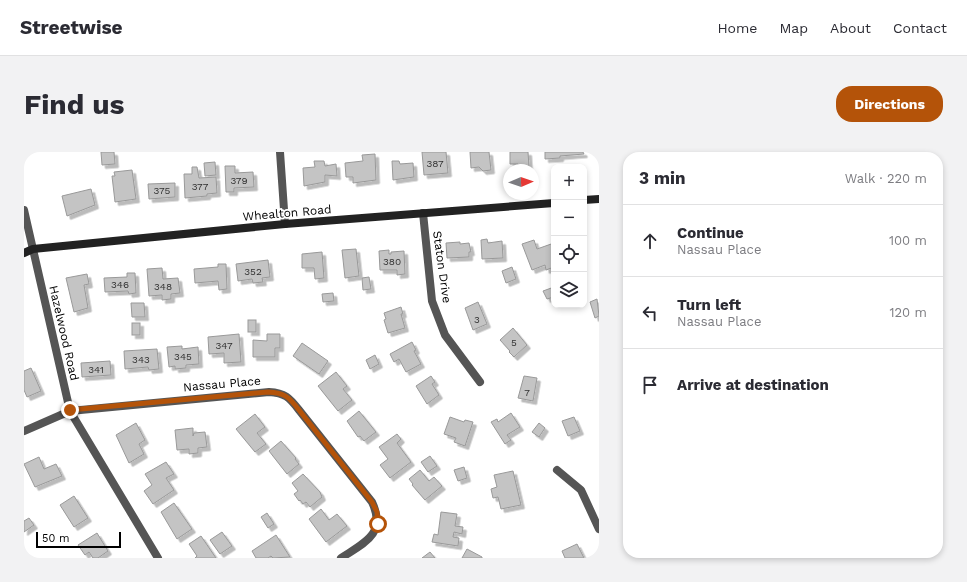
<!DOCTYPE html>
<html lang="en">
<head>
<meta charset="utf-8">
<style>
	:root { --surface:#fff; --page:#f2f2f3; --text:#2b2b33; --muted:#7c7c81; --line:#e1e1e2; --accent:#b45309 }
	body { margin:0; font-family:"Work Sans",sans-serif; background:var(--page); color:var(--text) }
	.controls { position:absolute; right:12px; top:12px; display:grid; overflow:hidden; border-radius:8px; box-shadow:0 2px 6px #0003 }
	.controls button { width:36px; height:36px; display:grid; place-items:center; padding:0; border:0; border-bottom:1px solid var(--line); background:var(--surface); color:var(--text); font:20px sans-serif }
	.compass { position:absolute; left:479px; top:12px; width:36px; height:36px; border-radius:50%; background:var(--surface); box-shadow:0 2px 6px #0003; rotate:88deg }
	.scale { position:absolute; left:12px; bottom:10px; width:85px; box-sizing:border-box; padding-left:4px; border:2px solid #000; border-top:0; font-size:11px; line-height:14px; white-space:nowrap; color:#000; -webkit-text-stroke:3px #fff; paint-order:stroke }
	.stop { position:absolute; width:12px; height:12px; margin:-9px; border:3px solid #b45309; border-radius:50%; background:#fff }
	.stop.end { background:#b45309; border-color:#fff; box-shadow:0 1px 4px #0008 }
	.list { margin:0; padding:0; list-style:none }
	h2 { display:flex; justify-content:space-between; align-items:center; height:52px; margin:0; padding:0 16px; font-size:17px }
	h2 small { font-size:13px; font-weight:400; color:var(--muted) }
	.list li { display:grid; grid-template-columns:26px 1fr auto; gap:12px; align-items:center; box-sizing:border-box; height:72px; padding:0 16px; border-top:1px solid var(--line) }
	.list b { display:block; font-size:15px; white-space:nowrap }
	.list p { margin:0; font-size:13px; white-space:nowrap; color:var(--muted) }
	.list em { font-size:13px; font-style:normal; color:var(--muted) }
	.icon { flex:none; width:22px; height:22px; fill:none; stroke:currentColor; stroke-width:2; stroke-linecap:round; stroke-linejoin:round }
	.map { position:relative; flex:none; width:575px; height:406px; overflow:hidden; border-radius:16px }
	header { display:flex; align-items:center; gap:24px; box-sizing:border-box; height:56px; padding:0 20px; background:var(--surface); border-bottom:1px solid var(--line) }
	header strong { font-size:19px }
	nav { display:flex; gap:22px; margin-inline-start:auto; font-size:14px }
	.intro { display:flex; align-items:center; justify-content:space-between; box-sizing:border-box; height:96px; padding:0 24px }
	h1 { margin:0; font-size:28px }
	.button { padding:10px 18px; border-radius:16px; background:var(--accent); color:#fff; font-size:14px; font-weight:700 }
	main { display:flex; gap:24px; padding:0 24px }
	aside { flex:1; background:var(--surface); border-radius:16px; box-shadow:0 2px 6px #0003 }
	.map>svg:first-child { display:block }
	.building { fill:#c4c4c4; stroke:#999; filter:url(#shadow) }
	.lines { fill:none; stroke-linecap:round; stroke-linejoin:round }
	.street { stroke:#555; stroke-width:8 }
	.secondary { stroke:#222; stroke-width:8 }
	.route { stroke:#b45309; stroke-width:5 }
	.labels { text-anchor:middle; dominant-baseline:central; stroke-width:3.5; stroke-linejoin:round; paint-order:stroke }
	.number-label { font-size:10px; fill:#313131 }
	.street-label { font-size:12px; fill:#000; stroke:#fff }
</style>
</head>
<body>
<header>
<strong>Streetwise</strong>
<nav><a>Home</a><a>Map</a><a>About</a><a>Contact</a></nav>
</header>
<div class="intro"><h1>Find us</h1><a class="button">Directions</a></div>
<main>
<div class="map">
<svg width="575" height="406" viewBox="0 0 575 406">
	<defs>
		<filter id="shadow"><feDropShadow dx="3.5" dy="3.5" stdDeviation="0" flood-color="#0004"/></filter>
	</defs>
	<rect width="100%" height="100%" fill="#fff"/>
	<g class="building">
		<polygon points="77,0 90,0 91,12 78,13"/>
		<polygon points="398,0 422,0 424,21 400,23"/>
		<polygon points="446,0 465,0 467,18 459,19 455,15 447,16"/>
		<polygon points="486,0 504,0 505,15 494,16 494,12 486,12"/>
		<polygon points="521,0 559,0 560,2 536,4 536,6 521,7"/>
		<polygon points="351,2 352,28 329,31 329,25 322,25 321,11 339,9 338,3"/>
		<polygon points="290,9 300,9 301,14 312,12 313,24 301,23 301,30 280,34 279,16 291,15"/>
		<polygon points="368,9 375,9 376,12 389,11 390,25 369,28"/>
		<polygon points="191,10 192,23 181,24 180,11"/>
		<polygon points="201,14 211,14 211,21 229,20 230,35 210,36 210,40 202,40"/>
		<polygon points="168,15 173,15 175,26 192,25 193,41 183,42 183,44 161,46 160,22 168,22"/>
		<polygon points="108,18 112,47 91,50 88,24 91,24 90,20"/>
		<polygon points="151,31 151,45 125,47 124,32"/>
		<polygon points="67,37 71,53 43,64 38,44"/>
		<polygon points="463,87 464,91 478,89 479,106 458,107 457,88"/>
		<polygon points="510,88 513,97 530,91 530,115 522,118 521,113 508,118 498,92"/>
		<polygon points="436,90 436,92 445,91 447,100 445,100 445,105 423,106 422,91"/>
		<polygon points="332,97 335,124 321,126 318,98"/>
		<polygon points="365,98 365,102 367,102 367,100 380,99 381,122 373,123 373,118 356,118 355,99"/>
		<polygon points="298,100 300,126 291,127 290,116 278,116 278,102"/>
		<polygon points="244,108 246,125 238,126 239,130 229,131 228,127 214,129 212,112"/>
		<polygon points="194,112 202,112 203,137 195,138 194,129 171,131 170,117 194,115"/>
		<polygon points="488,115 492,127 482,131 478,119"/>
		<polygon points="138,116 139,127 154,126 156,141 147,142 147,147 138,148 138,143 125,144 123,117"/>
		<polygon points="103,121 111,121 112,141 105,142 104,139 81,140 80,126 103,125"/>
		<polygon points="63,122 65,132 60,133 64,156 50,160 42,126"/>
		<polygon points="345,125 347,137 339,138 338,126"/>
		<polygon points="530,135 530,145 523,147 519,139"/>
		<polygon points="309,141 310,149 299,150 298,142"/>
		<polygon points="573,147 575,164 571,166 566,150"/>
		<polygon points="454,150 463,172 449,178 441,156"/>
		<polygon points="107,151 120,151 121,165 108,165"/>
		<polygon points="377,155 379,162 377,162 381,176 364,181 360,168 362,167 360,161"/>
		<rect x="224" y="168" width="8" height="12"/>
		<rect x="108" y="171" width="8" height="12"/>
		<polygon points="489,176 503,193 490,205 485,200 486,199 476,188"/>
		<polygon points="215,182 217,210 200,211 200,201 185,202 184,185"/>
		<polygon points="243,182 256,182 256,196 251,196 251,205 229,205 229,188 243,189"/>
		<polygon points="388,190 392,198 390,199 397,212 382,220 375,207 370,210 366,202"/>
		<polygon points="278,191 304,209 295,222 269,204"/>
		<polygon points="158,194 158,197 174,195 175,212 162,213 162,216 151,217 151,214 145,215 143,195"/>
		<polygon points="133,197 135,217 125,218 124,215 101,217 100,199"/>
		<polygon points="351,203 355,212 346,217 342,208"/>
		<polygon points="86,209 87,223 58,225 57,211"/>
		<polygon points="7,216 17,239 3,245 0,238 0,219"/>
		<polygon points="312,220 323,234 319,237 328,248 314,259 294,234"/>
		<polygon points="407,224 411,230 408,232 415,243 403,252 392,234"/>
		<polygon points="500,224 513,226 509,249 494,246"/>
		<polygon points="335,259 352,280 340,289 336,284 334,285 323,269"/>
		<polygon points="487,261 496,275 483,283 487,288 481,292 467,270 473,267 474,270"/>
		<polygon points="231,262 241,275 233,281 242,292 231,300 212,277"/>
		<polygon points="426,265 440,270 441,268 449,270 441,294 430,290 432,286 420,282"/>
		<polygon points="550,265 556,279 544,284 538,269"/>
		<polygon points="112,271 121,288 115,292 120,302 105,311 92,283"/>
		<polygon points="515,271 521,276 515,285 508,280"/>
		<polygon points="169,276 169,284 170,281 181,280 183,295 174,296 174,301 165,302 165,297 153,298 151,278"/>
		<polygon points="373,282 377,287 373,291 387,310 366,326 356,313 364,307 355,295"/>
		<polygon points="257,289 272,306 271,307 275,312 263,322 245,299"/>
		<polygon points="406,304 413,314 404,320 397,310"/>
		<polygon points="15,305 20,317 32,312 38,324 11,335 0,312"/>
		<polygon points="142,310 150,322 142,326 150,338 129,352 120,339 128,333 121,322"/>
		<polygon points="440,315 443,326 434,329 430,318"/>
		<polygon points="396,318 405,329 410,325 418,334 401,348 388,333 389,332 385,327"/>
		<polygon points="489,319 497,353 477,357 474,345 469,346 467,337 473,335 470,323"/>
		<polygon points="279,322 296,340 298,345 286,355 282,350 279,352 276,348 275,349 270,342 274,339 268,331"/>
		<polygon points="50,344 64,366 50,375 36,353"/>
		<polygon points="150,351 168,377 153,387 137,360"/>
		<polygon points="297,357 305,368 313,362 323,374 302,390 285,367"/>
		<polygon points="417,360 433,362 431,374 439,375 438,382 430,380 429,385 435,386 434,394 408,390 410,382 414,383"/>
		<polygon points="243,361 250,372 244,376 237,365"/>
		<polygon points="5,366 10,373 0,380 0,369"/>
		<polygon points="198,380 208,394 196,402 186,388"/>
		<polygon points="73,381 84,399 74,406 69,406 65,400 61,403 54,393"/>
		<polygon points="252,383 266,405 249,406 247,404 244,406 232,406 228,399"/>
		<polygon points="177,384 192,406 171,406 173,404 165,392"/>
		<polygon points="553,392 560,406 541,406 538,399"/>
		<polygon points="443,397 458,405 458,406 438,406"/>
		<polygon points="406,400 411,406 398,406"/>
	</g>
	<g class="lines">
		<g class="street">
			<polyline points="256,0 261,72"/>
			<polyline points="0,58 46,259 134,406"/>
			<polyline points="399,61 408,149 421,183 456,230"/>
			<path d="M0 279 46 259 245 240C261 241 265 245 275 258L348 350C363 382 340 391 317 406"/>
			<polyline points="533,318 557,338 575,377"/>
		</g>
		<g class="secondary">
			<polyline points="560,48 575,47"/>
			<polyline points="0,101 9,97 261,72 530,51"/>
		</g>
	</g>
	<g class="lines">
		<path class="route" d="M46 258 244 240C261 241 265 245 275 258L348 350 353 360 354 372"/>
	</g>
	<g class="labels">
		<g class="number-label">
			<text x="411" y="11">387</text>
			<text x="215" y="28">379</text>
			<text x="176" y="34">377</text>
			<text x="138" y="38">375</text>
			<text x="368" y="109">380</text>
			<text x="229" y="119">352</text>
			<text x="96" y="132">346</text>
			<text x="139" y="134">348</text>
			<text x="453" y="167">3</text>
			<text x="490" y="190">5</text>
			<text x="200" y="193">347</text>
			<text x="159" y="204">345</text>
			<text x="117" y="207">343</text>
			<text x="72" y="217">341</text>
			<text x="503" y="240">7</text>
		</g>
		<g class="street-label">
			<text transform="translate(263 61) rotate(-5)">Whealton Road</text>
			<text transform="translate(418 115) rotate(82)">Staton Drive</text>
			<text transform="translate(40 181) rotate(77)">Hazelwood Road</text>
			<text transform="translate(198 232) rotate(-5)">Nassau Place</text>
		</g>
	</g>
</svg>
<div class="controls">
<button>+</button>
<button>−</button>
<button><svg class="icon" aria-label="locate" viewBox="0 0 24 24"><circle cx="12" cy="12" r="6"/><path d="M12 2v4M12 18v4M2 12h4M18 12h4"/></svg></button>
<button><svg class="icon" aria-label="layers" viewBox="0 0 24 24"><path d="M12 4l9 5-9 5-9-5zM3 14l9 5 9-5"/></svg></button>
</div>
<svg class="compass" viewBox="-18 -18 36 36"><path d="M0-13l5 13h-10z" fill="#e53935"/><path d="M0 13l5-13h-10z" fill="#7c7c81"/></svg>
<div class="scale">50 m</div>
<div class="stop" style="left:354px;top:372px"></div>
<div class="stop end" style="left:46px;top:258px"></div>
</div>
<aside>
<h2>3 min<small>Walk · 220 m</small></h2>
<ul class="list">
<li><svg class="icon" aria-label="ahead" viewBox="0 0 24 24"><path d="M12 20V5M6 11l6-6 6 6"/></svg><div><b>Continue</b><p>Nassau Place</p></div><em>100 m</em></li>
<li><svg class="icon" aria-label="left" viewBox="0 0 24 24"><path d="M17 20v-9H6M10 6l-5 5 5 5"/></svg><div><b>Turn left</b><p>Nassau Place</p></div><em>120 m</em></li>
<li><svg class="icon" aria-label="arrive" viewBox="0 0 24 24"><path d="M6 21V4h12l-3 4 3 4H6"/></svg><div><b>Arrive at destination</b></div></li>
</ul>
</aside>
</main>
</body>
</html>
